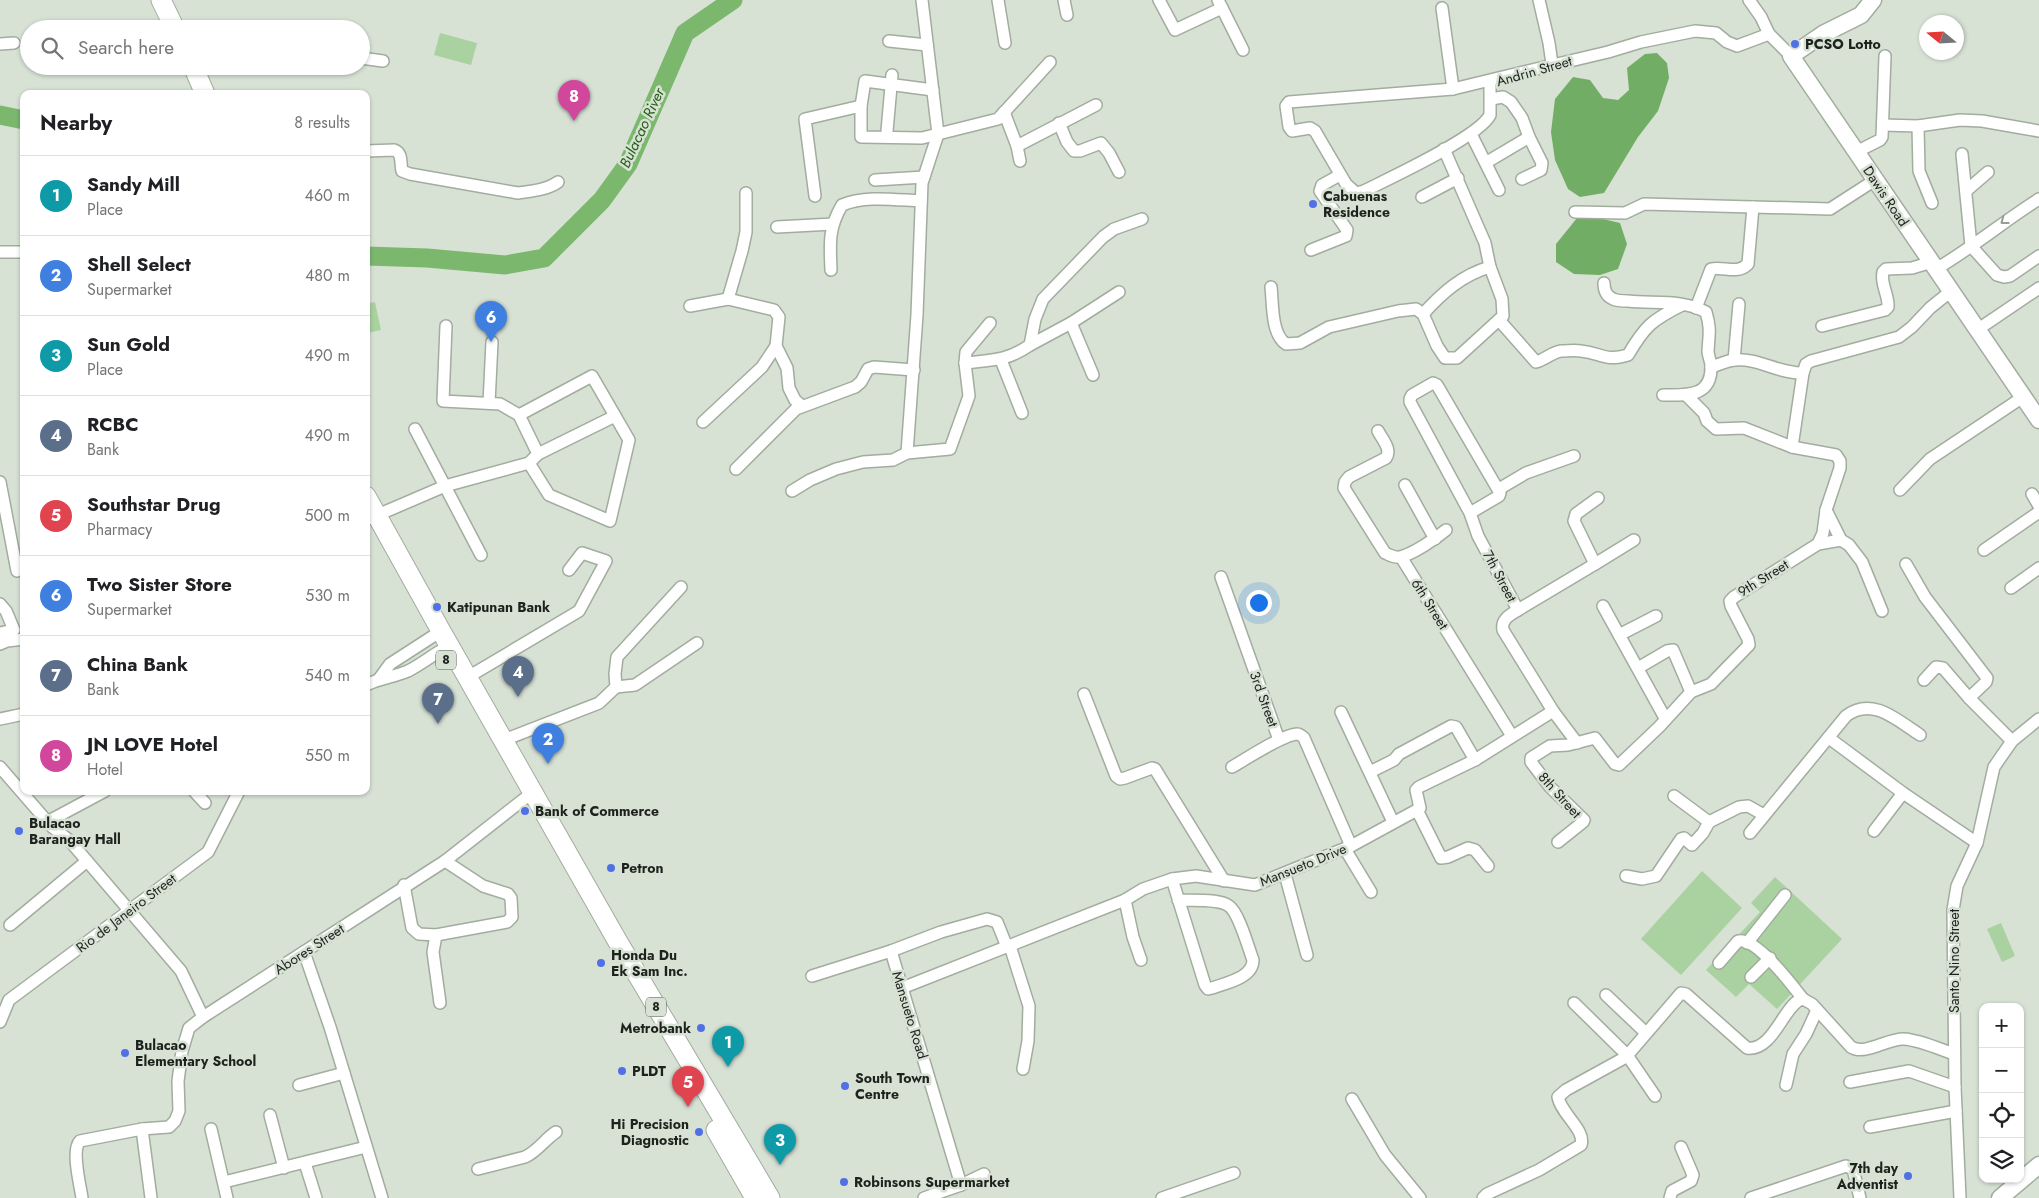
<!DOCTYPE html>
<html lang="en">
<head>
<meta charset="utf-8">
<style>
	:root { --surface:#fff; --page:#f2f2f2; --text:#202124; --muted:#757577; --line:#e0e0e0; --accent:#111827 }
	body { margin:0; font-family:Jost,sans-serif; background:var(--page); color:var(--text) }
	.controls { position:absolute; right:15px; bottom:15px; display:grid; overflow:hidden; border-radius:10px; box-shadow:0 1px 4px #0004 }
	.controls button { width:45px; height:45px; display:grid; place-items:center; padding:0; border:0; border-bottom:1px solid var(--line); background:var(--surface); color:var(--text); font:25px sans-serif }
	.compass { position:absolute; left:1919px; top:15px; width:45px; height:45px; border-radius:50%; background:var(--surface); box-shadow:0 1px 4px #0004; rotate:288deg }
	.you { position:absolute; left:1258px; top:602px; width:18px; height:18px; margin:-12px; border:4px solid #fff; border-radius:50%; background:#1a73e8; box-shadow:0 0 0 8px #1a73e833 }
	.badge { display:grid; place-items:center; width:32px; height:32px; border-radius:50%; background:var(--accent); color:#fff; font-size:16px; font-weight:700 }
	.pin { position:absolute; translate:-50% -41px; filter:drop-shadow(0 1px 2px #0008) }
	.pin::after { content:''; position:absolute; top:26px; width:18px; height:15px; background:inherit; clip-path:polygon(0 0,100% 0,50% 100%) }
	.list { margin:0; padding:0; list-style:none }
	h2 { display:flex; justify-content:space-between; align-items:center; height:65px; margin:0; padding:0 20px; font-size:21px }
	h2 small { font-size:16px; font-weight:400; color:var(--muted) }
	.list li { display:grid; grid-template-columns:32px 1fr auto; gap:15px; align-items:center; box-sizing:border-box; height:80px; padding:0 20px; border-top:1px solid var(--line) }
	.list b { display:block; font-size:19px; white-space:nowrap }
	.list p { margin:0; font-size:16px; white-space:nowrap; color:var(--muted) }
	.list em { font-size:16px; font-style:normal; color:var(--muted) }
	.icon { flex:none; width:28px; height:28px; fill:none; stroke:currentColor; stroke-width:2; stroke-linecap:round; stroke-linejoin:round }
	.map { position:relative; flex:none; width:2039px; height:1198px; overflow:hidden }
	.search { position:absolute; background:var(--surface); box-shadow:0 1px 4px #0004; left:20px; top:20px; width:350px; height:55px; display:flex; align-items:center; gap:12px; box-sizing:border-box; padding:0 18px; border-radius:28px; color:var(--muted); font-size:19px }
	.panel { position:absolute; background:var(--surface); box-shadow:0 1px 4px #0004; left:20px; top:90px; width:350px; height:705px; border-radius:10px }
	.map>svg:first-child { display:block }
	.green { fill:#a9d2a0 }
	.forest { fill:#71ad64 }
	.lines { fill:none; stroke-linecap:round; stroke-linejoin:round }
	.river { stroke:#7bb86e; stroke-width:19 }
	.street-casing { stroke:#a2ac9f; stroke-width:14 }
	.secondary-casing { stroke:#a2ac9f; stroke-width:19 }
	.primary-casing { stroke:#a2ac9f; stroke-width:21 }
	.street { stroke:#fff; stroke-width:11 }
	.secondary { stroke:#fff; stroke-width:16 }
	.primary { stroke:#fff; stroke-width:19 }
	.oneway { stroke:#9a9c99 }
	.poi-dot { fill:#4f71e5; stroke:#d7e2d5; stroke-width:2 }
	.labels { text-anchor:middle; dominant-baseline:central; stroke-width:5; stroke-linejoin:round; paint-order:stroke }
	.shield { fill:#d7e2d5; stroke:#565c54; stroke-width:1 }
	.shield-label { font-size:12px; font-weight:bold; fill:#1e221d }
	.poi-label { font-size:14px; font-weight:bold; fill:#1e221d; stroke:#d7e2d5; text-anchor:start }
	.street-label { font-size:14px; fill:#1e221d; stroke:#d7e2d5 }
	.water-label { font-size:15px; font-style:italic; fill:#265f17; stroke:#d7e2d5 }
</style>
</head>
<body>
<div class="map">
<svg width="2039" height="1198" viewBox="0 0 2039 1198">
	<rect width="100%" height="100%" fill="#d7e2d5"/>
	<g class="green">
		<polygon points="440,33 477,43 471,65 434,55"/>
		<polygon points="375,302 381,330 367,333 366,304"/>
		<polygon points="1702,871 1742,908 1681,975 1641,939"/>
		<polygon points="1775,877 1842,939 1777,1009 1749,984 1736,997 1706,970 1760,912 1751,903"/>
		<polygon points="2001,923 2015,956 2002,962 1987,929"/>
	</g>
	<g class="forest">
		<polygon points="1657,53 1667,63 1669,78 1658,111 1638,137 1604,193 1580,197 1568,189 1555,160 1551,132 1555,99 1573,77 1590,80 1603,98 1618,100 1629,90 1627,68 1645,54"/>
		<polygon points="1577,218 1603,219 1620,223 1627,244 1618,269 1600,275 1574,274 1556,262 1556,244"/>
	</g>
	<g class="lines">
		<g class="river">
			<polyline points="0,115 24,120"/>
			<polyline points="366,256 427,258 505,265 544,258 602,200 628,164 685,33 733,0"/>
		</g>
		<defs>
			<g id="street">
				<polyline points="998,0 1005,43"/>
				<polyline points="1064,0 1067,15"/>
				<polyline points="1159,0 1175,30 1222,8"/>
				<polyline points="1218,0 1243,50"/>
				<polyline points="1539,0 1549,43 1552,64"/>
				<polyline points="1749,0 1761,17 1769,34 1791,56"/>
				<polyline points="1442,8 1453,89"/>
				<polyline points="889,41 927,45"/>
				<polyline points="0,44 14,43"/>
				<polyline points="361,58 383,61"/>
				<path d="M1490 80 1453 89 1289 102 1286 106 1289 127 1292 131 1310 128 1315 131 1346 184 1356 193 1364 191C1390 178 1479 137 1490 115V80L1608 52 1641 42 1695 31 1716 33 1727 42 1737 46 1769 34"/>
				<polyline points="933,90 865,81 861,106 861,137 922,138 998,119 1050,62"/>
				<polyline points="1491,99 1503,97 1511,102 1522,118 1529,137 1542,163 1541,170 1522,179"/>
				<polyline points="1004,112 1017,146 1020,161"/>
				<polyline points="1059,123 1067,142 1074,151 1080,151 1101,143 1109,153 1119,172"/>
				<polyline points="1883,125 1918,126 1960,120 1982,121 2039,131"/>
				<polyline points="1918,126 1919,171 1932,203"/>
				<polyline points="887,131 892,75"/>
				<polyline points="1471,134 1499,190"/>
				<polyline points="1017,146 1096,105"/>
				<polyline points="1444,149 1485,243 1490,267"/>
				<path d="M366 151 394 150C403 153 400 163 402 171L410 174 518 193C531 191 547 190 558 182"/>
				<polyline points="1856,152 1880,140 1882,137 1885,56"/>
				<polyline points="1962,154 1971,246 1997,275 2004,277 2010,276 2039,256"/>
				<polyline points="1487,162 1529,137"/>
				<polyline points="875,180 924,177"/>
				<polyline points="1966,191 1988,172"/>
				<polyline points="815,196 805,119 861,106"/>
				<polyline points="1422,197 1458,178"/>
				<polyline points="1575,212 1625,213 1644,204 1830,209 1875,180"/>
				<polyline points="777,227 833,224"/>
				<polyline points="1311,250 1346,236 1347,230 1320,191 1322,185 1340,175"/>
				<polyline points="0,252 24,252"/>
				<path d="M1936 269C1972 248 2004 221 2039 199"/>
				<path d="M831 270C830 244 828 229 842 205 865 195 896 200 921 201"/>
				<path d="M1604 283C1604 290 1606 296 1613 299 1617 301 1624 301 1628 301 1654 304 1682 299 1706 312 1711 329 1709 334 1708 351 1708 356 1711 361 1711 366 1712 398 1685 395 1663 395"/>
				<path d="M1271 287C1273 304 1271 334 1286 344L1300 343 1329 327 1398 311 1416 309 1423 314 1437 346 1445 358H1457L1503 316 1502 299 1490 267C1462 275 1442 293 1423 314"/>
				<polyline points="728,299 742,251 746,232 746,193"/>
				<polyline points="690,306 728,299 774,310 779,317 776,346 787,368 789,388 795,400 802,406"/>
				<path d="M1696 308 1711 269C1724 266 1737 275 1748 264L1753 207"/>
				<path d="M1499 320 1536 362C1545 360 1552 352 1561 351 1568 351 1575 350 1581 351 1602 353 1604 362 1628 355 1645 326 1652 320 1682 305"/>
				<polyline points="1071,323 1093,375"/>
				<polyline points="446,326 443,401 500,404 519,415 538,454"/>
				<path d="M1822 326 1885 310 1888 307C1889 295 1880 284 1883 272L1886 269 1912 268 1932 262"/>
				<polyline points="1977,330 2039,288"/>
				<polyline points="1030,345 1071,323 1119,292"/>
				<polyline points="1001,360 1022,413"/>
				<polyline points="1734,360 1739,304"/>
				<path d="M965 363C992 360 1007 361 1030 345L1035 319 1043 299 1103 237 1114 229 1142 219"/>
				<path d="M1711 367C1718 365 1726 361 1734 360 1757 357 1779 374 1803 373"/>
				<polyline points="1687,396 1704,413 1707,421 1716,429 1744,428 1792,447 1836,455 1840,461 1840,468 1826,510 1823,533 1818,544"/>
				<polyline points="489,403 492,342"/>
				<polyline points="519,415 592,376 629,440 610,521 549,495 529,463"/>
				<polyline points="703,422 762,367 776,346"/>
				<polyline points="415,429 481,555"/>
				<path d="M1378 431C1382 439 1392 449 1386 458L1349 477 1345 482 1344 488 1385 553C1390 555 1394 558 1400 557 1413 554 1435 539 1446 530"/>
				<polyline points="1792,447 1803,373 1806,364 1811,361 1899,337 1912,327 1930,308 1951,291"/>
				<polyline points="907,453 917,315 922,183 938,134 922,0"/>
				<polyline points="736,469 796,409 855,387 861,382 868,369 874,367 914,370"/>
				<polyline points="0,482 17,571"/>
				<polyline points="1405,485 1435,539"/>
				<polyline points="1499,489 1526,473 1574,456"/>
				<polyline points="1900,490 1930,459 2023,397"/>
				<polyline points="792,491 810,480 836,469 863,462 893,460 907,453 950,449 969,396 965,363 966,352 990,323"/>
				<polyline points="2032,494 2039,506"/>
				<polyline points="1826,510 1841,540 1849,545 1862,562 1882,611"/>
				<polyline points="1470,513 1499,496 1500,493 1437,385 1433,383 1412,395 1410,399 1410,402 1470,513 1478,536 1518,610"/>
				<polyline points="366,520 445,486 529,463 538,454 615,416"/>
				<polyline points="1984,550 2039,512"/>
				<polyline points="1401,557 1512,736"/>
				<polyline points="1595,564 1634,540"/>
				<polyline points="1906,564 1925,597 1987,678 1986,682 1969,698"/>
				<polyline points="1221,577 1279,740"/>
				<polyline points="2011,588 2039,568"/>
				<polyline points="0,604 6,611 14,630 0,633"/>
				<polyline points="1603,606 1665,718"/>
				<polyline points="1619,635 1656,616"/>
				<polyline points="0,644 7,641 24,639"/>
				<polyline points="1638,668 1667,651 1673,650 1691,692"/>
				<polyline points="468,677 579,611 606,561 582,553 569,570"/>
				<polyline points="379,679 390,664 441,631"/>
				<polyline points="1924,680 1936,667 1943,668 1969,698 2012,741"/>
				<path d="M366 685C380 678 394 677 408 671 422 664 435 653 449 646"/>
				<polyline points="616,687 635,685 697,643"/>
				<polyline points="1084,694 1116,776 1120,779 1125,778 1152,768 1155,769 1224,881"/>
				<polyline points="1341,712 1393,822"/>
				<polyline points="0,719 24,714"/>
				<polyline points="1829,738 1903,793 1977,843"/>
				<polyline points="504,740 599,703 616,687 615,674 617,657 681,587"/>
				<path d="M1577 743 1553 711 1503 630C1501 619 1510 615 1518 610L1595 564 1574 521 1576 514 1598 498"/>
				<polyline points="0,767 52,827 69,840 87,861 181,971 203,1017"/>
				<path d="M1232 767C1246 759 1282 735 1297 734 1300 734 1302 736 1304 738L1351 846"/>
				<polyline points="1370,772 1394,760 1399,754 1451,726 1456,727 1475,760"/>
				<polyline points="194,791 205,803"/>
				<polyline points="1674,796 1709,822"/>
				<polyline points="1417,810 1441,858 1448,857 1468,848 1475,850 1488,866"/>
				<polyline points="47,822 105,791"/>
				<polyline points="1874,831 1903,793"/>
				<path d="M1750 833 1846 716C1872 696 1897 720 1920 735"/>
				<polyline points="1558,842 1583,822 1584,820 1550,787 1531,762 1531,758 1550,746 1568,745 1595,738 1615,764 1619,765 1659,727 1691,692 1711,684 1749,645 1748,639 1731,606 1730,601 1734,597 1818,544 1841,540"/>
				<polyline points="1345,849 1371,892"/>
				<polyline points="1285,874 1307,955"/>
				<polyline points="1626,876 1642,879 1656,876 1681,839 1684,838 1692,845 1703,833 1709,822 1739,807 1748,806 1764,815"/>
				<path d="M1172 879 1205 985 1208 989 1212 988C1226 983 1253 978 1253 960 1248 947 1239 913 1229 906 1219 898 1191 901 1178 900"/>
				<polyline points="404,885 412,928 419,934 436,935 507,922 512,917 511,898 508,894 483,886 445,861"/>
				<polyline points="1125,900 1133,937 1141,960"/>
				<polyline points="10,925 87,861"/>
				<polyline points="436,935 433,952 440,1003"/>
				<polyline points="1747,943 1785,895"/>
				<polyline points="1010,946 1029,1006 1028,1041 1023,1069"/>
				<polyline points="891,951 961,1185"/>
				<polyline points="304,952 330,1027 382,1198"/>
				<path d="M1719 963 1738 941C1756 937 1793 986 1803 999"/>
				<polyline points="812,976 891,951 941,932 987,919 997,922 1007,947"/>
				<polyline points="1751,977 1770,958"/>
				<polyline points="902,988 1125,900 1143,889 1172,879 1196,876 1255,885 1351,846 1417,810 1420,808 1416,790 1419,787 1475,760 1553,711"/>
				<polyline points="1606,995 1646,1033"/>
				<polyline points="1574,1003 1627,1055 1655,1096"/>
				<polyline points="0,1022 9,1000 208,852 239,791"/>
				<polyline points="1850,1082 1909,1071 1955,1087"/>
				<polyline points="299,1085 344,1073"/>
				<polyline points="1786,1085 1793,1054 1806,1034 1817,1010"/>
				<polyline points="1352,1099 1385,1155 1420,1198"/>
				<polyline points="270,1115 284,1168"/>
				<polyline points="1870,1127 1956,1111"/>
				<polyline points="142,1129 151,1198"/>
				<polyline points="211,1129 227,1198"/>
				<polyline points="305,1163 316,1198"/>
				<path d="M478 1169 525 1157C538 1151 545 1139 556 1132"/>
				<polyline points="224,1182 366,1147"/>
				<path d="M82 1198C80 1184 71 1150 80 1141L142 1129 169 1127 175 1121 179 1111 178 1081 182 1051 189 1028 203 1017 445 861 533 792"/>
				<polyline points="924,1198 961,1185 984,1174"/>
				<polyline points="1162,1198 1234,1173"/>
				<path d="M1483 1198 1487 1194 1539 1170 1581 1145C1586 1130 1561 1114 1558 1097L1566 1090 1626 1057 1681 993 1686 994 1747 1048C1774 1052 1785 1001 1803 999L1812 1004 1851 1047C1865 1056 1888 1038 1904 1039 1920 1040 1939 1049 1954 1054"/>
				<polyline points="1670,1198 1672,1191 1691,1181 1693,1175 1681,1147"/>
				<polyline points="1751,1198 1846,1166 1853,1169 1860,1198"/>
				<polyline points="1960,1198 1955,1087 1953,910 1957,886 1977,843 1994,767 2012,741 2039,719"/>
			</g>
			<g id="secondary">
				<polyline points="1873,0 1861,15 1823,34 1791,56 2039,420"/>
				<polyline points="2000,1198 2039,1165"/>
			</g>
			<g id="primary">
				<polyline points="161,0 175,29"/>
				<polyline points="193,66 205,94"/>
				<polyline points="366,496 441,631 618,942 770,1198"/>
				<polyline points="716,1130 755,1198"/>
			</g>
		</defs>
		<use href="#street" class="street-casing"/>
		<use href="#secondary" class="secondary-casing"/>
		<use href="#primary" class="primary-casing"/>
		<use href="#street" class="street"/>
		<use href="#secondary" class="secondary"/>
		<use href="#primary" class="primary"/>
	</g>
	<defs><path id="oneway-chevron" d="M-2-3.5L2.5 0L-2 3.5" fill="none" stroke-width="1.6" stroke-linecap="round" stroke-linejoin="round" transform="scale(1.25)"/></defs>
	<use class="oneway" href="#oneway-chevron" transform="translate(2004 221) rotate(143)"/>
	<g class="poi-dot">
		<circle cx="1795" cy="44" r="5"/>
		<circle cx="1313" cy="204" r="5"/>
		<circle cx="437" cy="607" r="5"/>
		<circle cx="525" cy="811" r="5"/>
		<circle cx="19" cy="831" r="5"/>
		<circle cx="611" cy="868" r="5"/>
		<circle cx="601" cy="963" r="5"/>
		<circle cx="701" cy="1028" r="5"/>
		<circle cx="125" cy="1053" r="5"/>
		<circle cx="622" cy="1071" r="5"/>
		<circle cx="845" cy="1086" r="5"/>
		<circle cx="699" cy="1132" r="5"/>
		<circle cx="1908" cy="1176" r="5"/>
		<circle cx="844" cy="1182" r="5"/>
	</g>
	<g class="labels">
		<g class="shield">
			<rect x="436" y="650.5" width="20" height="19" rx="4"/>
			<rect x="646" y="997.5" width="20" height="19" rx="4"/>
		</g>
		<g class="shield-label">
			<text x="446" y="660">8</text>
			<text x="656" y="1007">8</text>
		</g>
		<g class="poi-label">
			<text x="1805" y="44">PCSO Lotto</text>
			<text x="1323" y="196">Cabuenas<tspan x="1323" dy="16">Residence</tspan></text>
			<text x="447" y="607">Katipunan Bank</text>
			<text x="535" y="811">Bank of Commerce</text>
			<text x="29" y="823">Bulacao<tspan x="29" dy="16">Barangay Hall</tspan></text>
			<text x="621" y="868">Petron</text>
			<text x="611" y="955">Honda Du<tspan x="611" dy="16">Ek Sam Inc.</tspan></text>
			<text x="691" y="1028" text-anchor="end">Metrobank</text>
			<text x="135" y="1045">Bulacao<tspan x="135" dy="16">Elementary School</tspan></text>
			<text x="632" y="1071">PLDT</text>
			<text x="855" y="1078">South Town<tspan x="855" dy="16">Centre</tspan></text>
			<text x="689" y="1124" text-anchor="end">Hi Precision<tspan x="689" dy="16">Diagnostic</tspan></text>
			<text x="1898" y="1168" text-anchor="end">7th day<tspan x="1898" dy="16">Adventist</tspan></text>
			<text x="854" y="1182">Robinsons Supermarket</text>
		</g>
		<g class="street-label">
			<text transform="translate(1534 71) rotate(-16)">Andrin Street</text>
			<text transform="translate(1886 196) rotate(56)">Dawis Road</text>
			<text transform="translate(1500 576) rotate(62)">7th Street</text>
			<text transform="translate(1763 578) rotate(-32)">9th Street</text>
			<text transform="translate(1430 604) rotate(58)">6th Street</text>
			<text transform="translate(1264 699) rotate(70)">3rd Street</text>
			<text transform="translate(1560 795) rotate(48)">8th Street</text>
			<text transform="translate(1303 865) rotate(-22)">Mansueto Drive</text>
			<text transform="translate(126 913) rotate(-37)">Rio de Janeiro Street</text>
			<text transform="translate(309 949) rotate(-33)">Abores Street</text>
			<text transform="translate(1954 961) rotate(-90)">Santo Nino Street</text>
			<text transform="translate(910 1015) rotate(73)">Mansueto Road</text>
		</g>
		<g class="water-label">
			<text transform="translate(642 128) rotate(-65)">Bulacao River</text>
		</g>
	</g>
</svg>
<div class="controls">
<button>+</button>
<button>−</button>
<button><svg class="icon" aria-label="locate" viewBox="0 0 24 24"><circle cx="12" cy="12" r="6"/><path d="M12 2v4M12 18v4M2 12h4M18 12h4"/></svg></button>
<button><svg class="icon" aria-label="layers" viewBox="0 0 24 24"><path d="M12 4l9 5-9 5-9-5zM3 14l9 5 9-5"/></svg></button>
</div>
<svg class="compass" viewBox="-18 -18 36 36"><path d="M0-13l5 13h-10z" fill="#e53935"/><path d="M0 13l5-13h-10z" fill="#757577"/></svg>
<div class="you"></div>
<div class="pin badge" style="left:728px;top:1067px;background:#0f9aa8">1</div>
<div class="pin badge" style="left:548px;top:764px;background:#3f7fe0">2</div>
<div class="pin badge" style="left:780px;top:1165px;background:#0f9aa8">3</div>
<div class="pin badge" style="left:518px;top:697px;background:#5c6f8a">4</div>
<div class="pin badge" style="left:688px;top:1107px;background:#e0444e">5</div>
<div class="pin badge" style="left:491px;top:342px;background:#3f7fe0">6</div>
<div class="pin badge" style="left:438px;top:724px;background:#5c6f8a">7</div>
<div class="pin badge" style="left:574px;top:121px;background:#d1479c">8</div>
<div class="search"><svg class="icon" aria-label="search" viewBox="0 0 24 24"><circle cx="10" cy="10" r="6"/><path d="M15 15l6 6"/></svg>Search here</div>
<section class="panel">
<h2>Nearby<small>8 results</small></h2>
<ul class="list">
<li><span class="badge" style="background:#0f9aa8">1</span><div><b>Sandy Mill</b><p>Place</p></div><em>460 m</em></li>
<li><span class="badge" style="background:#3f7fe0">2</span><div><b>Shell Select</b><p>Supermarket</p></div><em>480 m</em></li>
<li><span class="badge" style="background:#0f9aa8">3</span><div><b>Sun Gold</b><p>Place</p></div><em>490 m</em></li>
<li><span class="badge" style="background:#5c6f8a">4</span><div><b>RCBC</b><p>Bank</p></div><em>490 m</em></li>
<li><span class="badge" style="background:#e0444e">5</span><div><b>Southstar Drug</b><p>Pharmacy</p></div><em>500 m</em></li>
<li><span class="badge" style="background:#3f7fe0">6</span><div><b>Two Sister Store</b><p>Supermarket</p></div><em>530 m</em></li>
<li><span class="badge" style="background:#5c6f8a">7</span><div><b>China Bank</b><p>Bank</p></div><em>540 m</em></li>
<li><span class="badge" style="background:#d1479c">8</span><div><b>JN LOVE Hotel</b><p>Hotel</p></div><em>550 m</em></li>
</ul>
</section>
</div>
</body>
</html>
